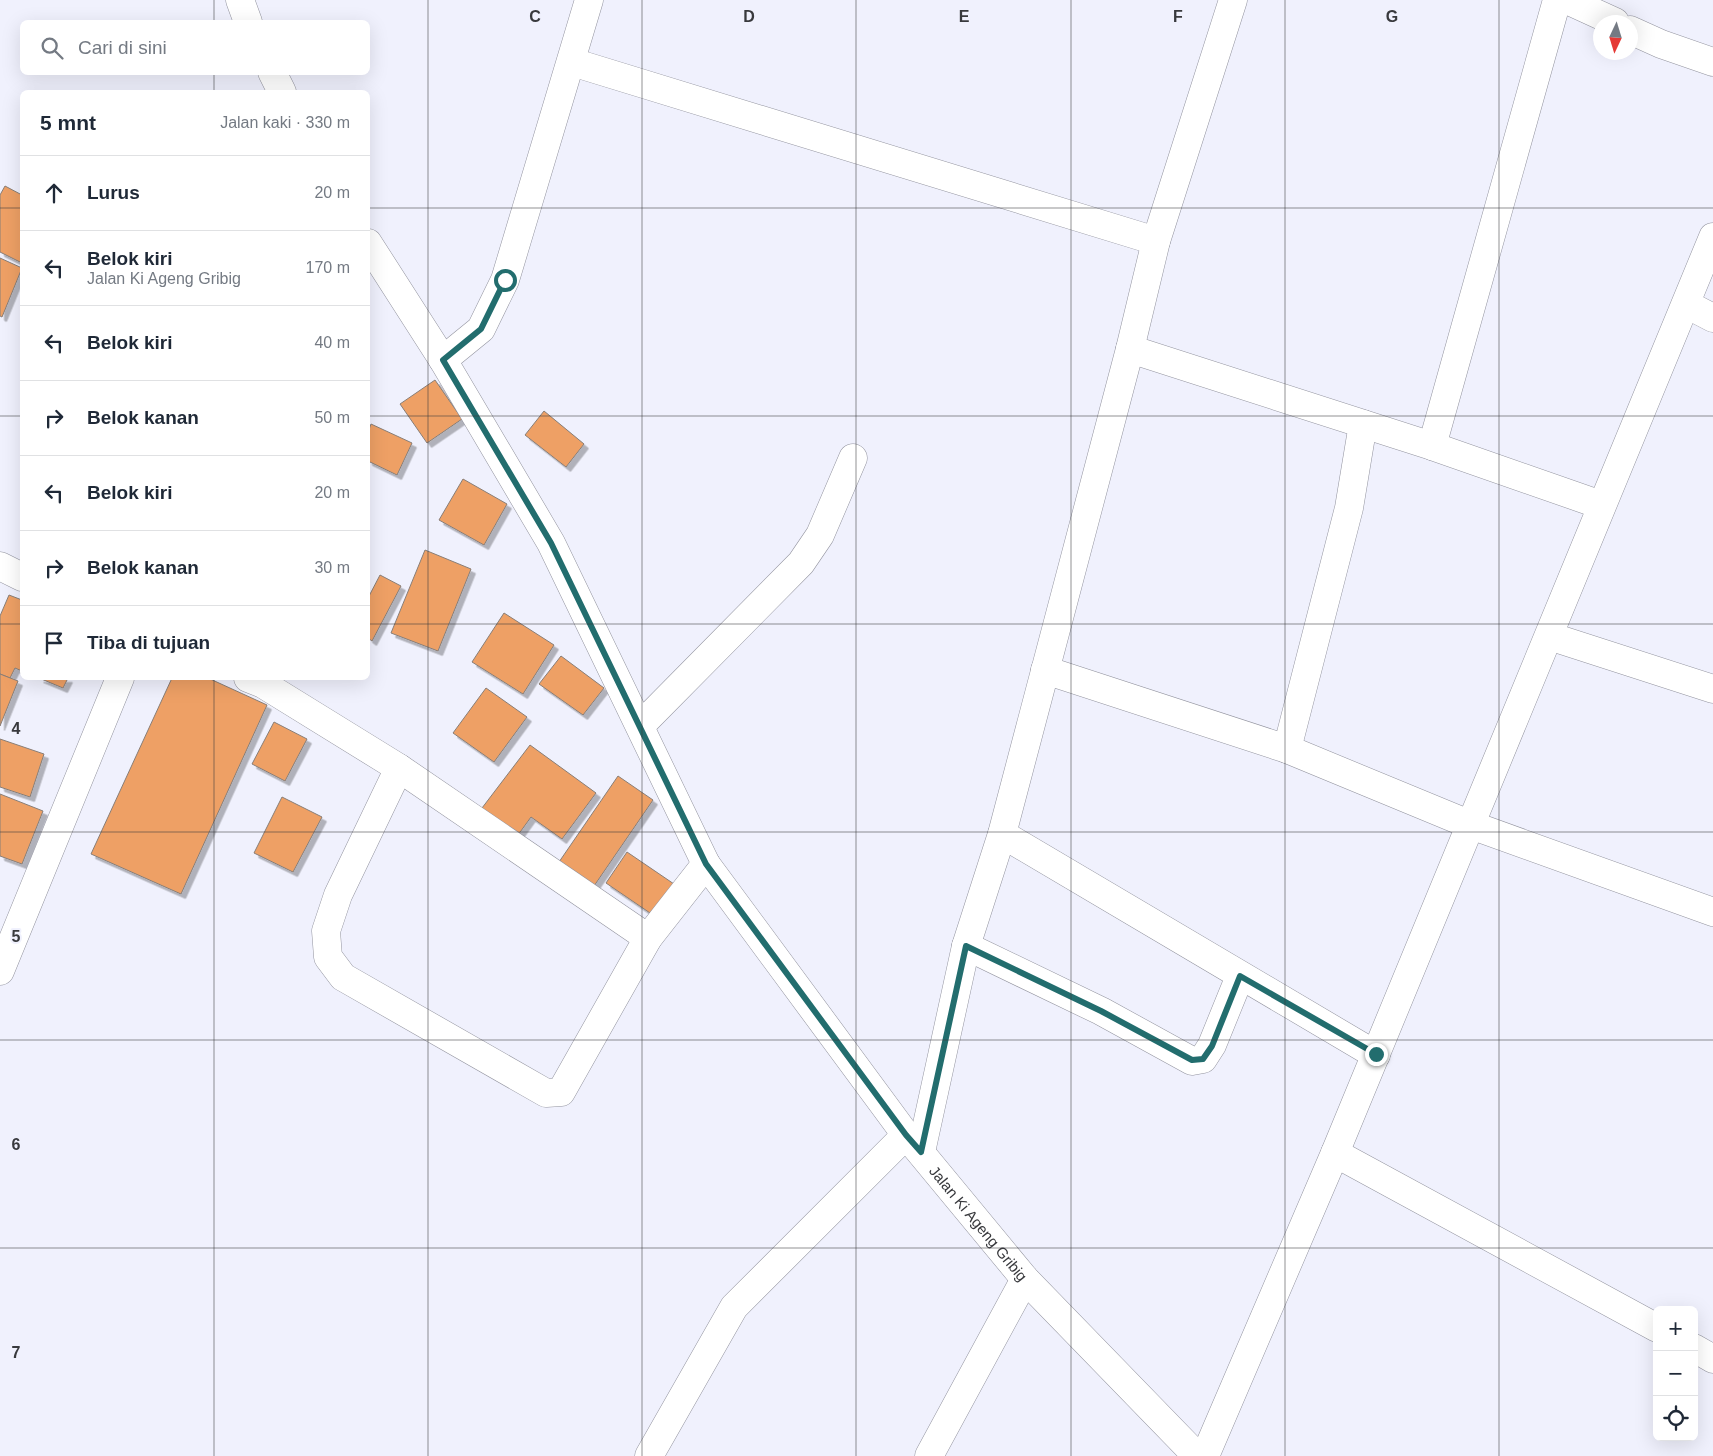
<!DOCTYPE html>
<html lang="id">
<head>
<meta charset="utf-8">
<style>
	:root { --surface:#fff; --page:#f2f2f3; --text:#1f2937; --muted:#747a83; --line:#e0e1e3 }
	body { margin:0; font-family:Helvetica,sans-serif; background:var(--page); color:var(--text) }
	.controls { position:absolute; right:15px; bottom:15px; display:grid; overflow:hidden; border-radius:8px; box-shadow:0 5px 20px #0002 }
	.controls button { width:45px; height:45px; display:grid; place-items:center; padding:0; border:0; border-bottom:1px solid var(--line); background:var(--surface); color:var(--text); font:25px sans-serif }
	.compass { position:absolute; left:1593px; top:15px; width:45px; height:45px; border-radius:50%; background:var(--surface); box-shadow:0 5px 20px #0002; rotate:184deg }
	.stop { position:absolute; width:15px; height:15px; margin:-11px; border:4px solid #226d6e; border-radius:50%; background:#fff }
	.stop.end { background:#226d6e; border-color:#fff; box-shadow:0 1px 5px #0008 }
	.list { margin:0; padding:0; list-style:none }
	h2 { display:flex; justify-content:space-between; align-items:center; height:65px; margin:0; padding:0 20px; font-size:21px }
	h2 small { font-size:16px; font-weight:400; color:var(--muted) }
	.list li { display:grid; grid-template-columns:32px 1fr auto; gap:15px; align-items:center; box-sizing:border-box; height:75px; padding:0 20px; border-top:1px solid var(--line) }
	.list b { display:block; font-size:19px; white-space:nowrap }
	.list p { margin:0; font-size:16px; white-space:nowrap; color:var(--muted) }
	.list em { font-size:16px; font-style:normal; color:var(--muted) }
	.icon { flex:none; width:28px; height:28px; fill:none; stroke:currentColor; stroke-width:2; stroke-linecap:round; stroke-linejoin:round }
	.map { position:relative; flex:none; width:1713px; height:1456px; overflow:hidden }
	.search { position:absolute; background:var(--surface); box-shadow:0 5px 20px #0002; left:20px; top:20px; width:350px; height:55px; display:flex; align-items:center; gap:12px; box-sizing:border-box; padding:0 18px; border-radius:8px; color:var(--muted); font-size:19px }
	.panel { position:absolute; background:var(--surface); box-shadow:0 5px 20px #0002; left:20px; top:90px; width:350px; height:590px; border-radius:8px }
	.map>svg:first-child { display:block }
	.building { fill:#eea065; stroke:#887e77; filter:url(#shadow) }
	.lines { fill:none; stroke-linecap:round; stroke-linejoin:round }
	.minor-casing { stroke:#93949f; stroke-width:29 }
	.major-casing { stroke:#93949f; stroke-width:29 }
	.minor { stroke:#fff; stroke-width:28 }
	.major { stroke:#fff; stroke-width:28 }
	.route { stroke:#226d6e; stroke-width:6 }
	.grid { fill:none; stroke:#38393d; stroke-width:1; stroke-opacity:0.55 }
	.labels { text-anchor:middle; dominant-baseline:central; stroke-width:4; stroke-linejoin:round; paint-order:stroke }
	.street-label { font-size:15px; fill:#38393d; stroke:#f0f1fd }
	.grid-label { font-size:16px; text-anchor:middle; font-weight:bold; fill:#38393d; stroke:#f0f1fd; stroke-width:4; stroke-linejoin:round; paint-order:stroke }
</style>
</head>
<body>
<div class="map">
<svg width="1713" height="1456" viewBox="0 0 1713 1456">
	<defs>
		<filter id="shadow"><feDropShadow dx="4.5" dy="4.5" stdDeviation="0" flood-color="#0004"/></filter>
	</defs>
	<rect width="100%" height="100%" fill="#f0f1fd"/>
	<g class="building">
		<polygon points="5,186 22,195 22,263 0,252 0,195"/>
		<polygon points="0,258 22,268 2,317 0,316"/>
		<polygon points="435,380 462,419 427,443 400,404"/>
		<polygon points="544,411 584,444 566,467 525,435"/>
		<polygon points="371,424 412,443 397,475 368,461 368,432"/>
		<polygon points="463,479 507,504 484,545 439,520"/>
		<polygon points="425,550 471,569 438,651 391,633"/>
		<polygon points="380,575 401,586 372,641 368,638 368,598"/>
		<polygon points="9,595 22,600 22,671 15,668 10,678 0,674 0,616"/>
		<polygon points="504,613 554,645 523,694 472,662"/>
		<polygon points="561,656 604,688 583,715 539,684"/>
		<polygon points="0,674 18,681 0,726"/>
		<polygon points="39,678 68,678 63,688"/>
		<polygon points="172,678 208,678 267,705 181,894 91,854"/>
		<polygon points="486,688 527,717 494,762 453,733"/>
		<polygon points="274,722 307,739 285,781 252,764"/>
		<polygon points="0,739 44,754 30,797 0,787"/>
		<polygon points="530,745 596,793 562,839 531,817 518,835 482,808"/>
		<polygon points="618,776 653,800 594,886 559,862"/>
		<polygon points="0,794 43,811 22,864 0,856"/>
		<polygon points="282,797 322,817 293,872 254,853"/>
		<polygon points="627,852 674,884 653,915 606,883"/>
	</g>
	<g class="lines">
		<defs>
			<g id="minor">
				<polyline points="1567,0 1615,22"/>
				<polyline points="1630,30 1661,44 1713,62"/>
				<polyline points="572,62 1156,241"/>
				<polyline points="1686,304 1713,318"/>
				<polyline points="1130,349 1432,446 1601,505"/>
				<polyline points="443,360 481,329 505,280 589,0"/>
				<polyline points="1432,446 1557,0"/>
				<polyline points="0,566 22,577"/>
				<polyline points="1549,636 1713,689"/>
				<polyline points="1045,670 1287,749 1471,825 1713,912"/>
				<polyline points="248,678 263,684 399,768 648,938"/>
				<polyline points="640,726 801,563 820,535 853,458"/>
				<polyline points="1287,749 1349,508 1363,424"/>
				<polyline points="399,768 338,895 326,931 328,957 343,977 546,1093 561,1092 648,938 706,864"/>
				<polyline points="1002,834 1376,1055"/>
				<polyline points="966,946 1101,1011 1192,1061 1203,1059 1212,1045 1240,976"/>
				<polyline points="0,971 120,678"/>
				<polyline points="921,1152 966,946 1002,834 1130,349 1156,241 1233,0"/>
				<polyline points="1335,1153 1657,1328"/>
				<polyline points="1694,1348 1713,1359"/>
				<polyline points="649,1456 734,1307 906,1135"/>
				<polyline points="929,1456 1025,1279"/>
				<polyline points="1205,1456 1335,1153 1713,237"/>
			</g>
			<g id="major">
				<polyline points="240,0 248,22"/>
				<polyline points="272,72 282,92"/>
				<path id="s1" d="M368 243 443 360 551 543 706 864 906 1135 1025 1279 1197 1456"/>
			</g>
		</defs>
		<use href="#minor" class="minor-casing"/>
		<use href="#major" class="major-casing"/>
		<use href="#minor" class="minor"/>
		<use href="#major" class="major"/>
	</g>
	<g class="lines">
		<polyline class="route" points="505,280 481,329 443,360 551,543 706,864 906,1135 921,1152 966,946 1101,1011 1192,1060 1203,1059 1212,1046 1240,976 1376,1054"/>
	</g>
	<path class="grid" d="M214 0V22M428 0V1456M642 0V1456M856 0V1456M1071 0V1456M1285 0V1456M1499 0V1456M214 72V92M0 208H22M368 208H1713M0 416H22M368 416H1713M0 624H22M368 624H1713M214 678V1456M0 832H1713M0 1040H1713M0 1248H1713"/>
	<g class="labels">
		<g class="street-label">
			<text stroke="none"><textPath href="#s1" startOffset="1159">Jalan Ki Ageng Gribig</textPath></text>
		</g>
	</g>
	<g class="grid-label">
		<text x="535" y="22">C</text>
		<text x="749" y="22">D</text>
		<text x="964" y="22">E</text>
		<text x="1178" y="22">F</text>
		<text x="1392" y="22">G</text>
		<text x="16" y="734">4</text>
		<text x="16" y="942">5</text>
		<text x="16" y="1150">6</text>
		<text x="16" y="1358">7</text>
	</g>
</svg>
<div class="controls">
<button>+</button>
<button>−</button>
<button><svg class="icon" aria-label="locate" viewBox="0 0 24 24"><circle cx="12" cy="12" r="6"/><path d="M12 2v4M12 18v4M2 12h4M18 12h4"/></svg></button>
</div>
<svg class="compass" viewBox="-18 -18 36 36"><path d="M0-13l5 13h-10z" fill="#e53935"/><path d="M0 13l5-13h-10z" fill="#747a83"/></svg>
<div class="stop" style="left:505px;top:280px"></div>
<div class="stop end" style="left:1376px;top:1054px"></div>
<div class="search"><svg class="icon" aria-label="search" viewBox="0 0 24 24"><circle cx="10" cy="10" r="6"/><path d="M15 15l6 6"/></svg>Cari di sini</div>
<section class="panel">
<h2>5 mnt<small>Jalan kaki · 330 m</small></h2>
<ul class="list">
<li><svg class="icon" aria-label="ahead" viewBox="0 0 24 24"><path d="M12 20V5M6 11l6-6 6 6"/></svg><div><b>Lurus</b></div><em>20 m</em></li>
<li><svg class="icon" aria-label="left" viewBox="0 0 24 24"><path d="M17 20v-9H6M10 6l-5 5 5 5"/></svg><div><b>Belok kiri</b><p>Jalan Ki Ageng Gribig</p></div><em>170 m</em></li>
<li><svg class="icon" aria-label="left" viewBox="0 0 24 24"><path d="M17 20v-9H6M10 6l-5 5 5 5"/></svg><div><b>Belok kiri</b></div><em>40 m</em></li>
<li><svg class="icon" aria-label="right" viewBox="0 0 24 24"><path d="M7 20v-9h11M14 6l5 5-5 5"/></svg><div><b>Belok kanan</b></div><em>50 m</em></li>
<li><svg class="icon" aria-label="left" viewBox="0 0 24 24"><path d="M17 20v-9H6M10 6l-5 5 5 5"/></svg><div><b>Belok kiri</b></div><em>20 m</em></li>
<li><svg class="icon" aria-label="right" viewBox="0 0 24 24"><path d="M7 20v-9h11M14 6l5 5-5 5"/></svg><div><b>Belok kanan</b></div><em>30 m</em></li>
<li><svg class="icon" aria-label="arrive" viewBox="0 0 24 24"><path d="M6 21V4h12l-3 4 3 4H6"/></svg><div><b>Tiba di tujuan</b></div></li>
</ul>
</section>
</div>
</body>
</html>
